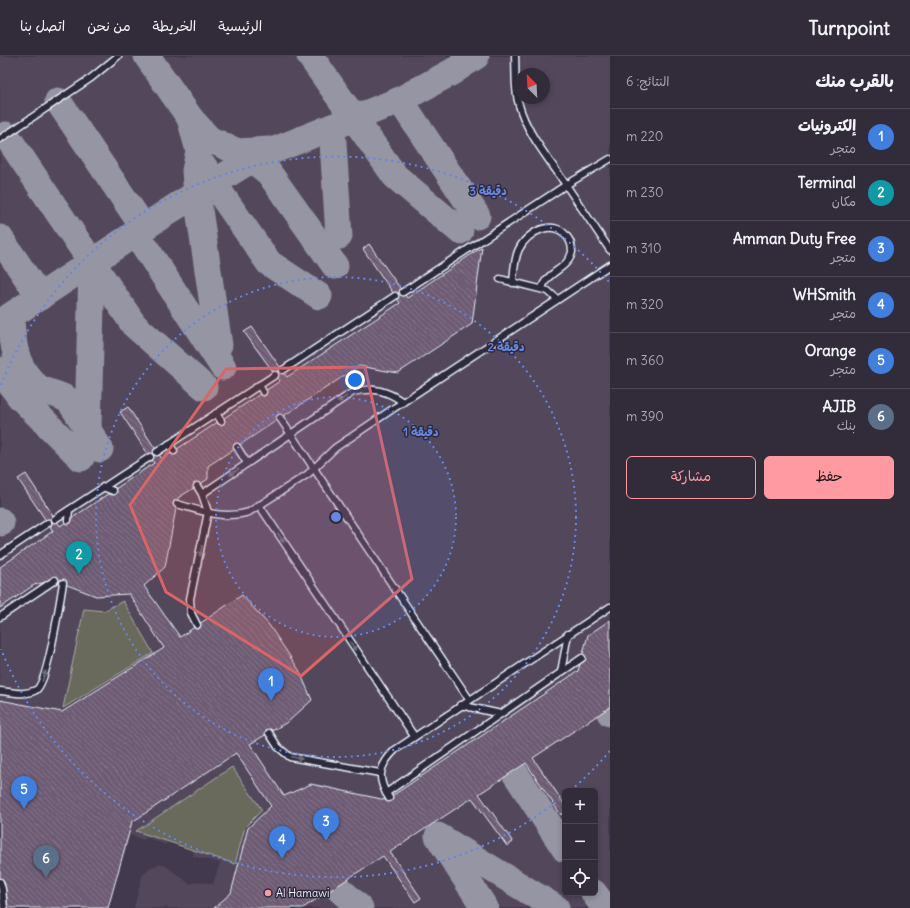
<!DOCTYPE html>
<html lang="ar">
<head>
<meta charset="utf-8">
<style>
	:root { --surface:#322b3a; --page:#3d3745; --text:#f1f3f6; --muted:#a8a7af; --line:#4d4754; --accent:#ff9aa2 }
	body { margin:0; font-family:Delius,"Playpen Sans Arabic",sans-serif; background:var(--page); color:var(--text); direction:rtl }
	.controls { position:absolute; right:12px; bottom:12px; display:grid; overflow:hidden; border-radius:6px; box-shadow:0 2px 6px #0003 }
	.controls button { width:36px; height:36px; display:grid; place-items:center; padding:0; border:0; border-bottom:1px solid var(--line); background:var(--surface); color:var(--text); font:20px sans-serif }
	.compass { position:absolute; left:514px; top:12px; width:36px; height:36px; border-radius:50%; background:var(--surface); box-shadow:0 2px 6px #0003; rotate:336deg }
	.you { position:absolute; left:355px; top:324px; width:14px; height:14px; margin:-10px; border:3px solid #fff; border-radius:50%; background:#1a73e8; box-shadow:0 0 0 6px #1a73e833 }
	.badge { display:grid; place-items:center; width:26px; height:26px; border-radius:50%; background:var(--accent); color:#fff; font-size:13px; font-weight:700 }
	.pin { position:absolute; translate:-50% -33px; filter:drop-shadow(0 1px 2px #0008) }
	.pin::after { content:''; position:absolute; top:21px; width:14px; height:12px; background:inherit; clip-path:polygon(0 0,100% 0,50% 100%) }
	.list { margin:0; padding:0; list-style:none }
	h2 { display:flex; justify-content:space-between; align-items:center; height:52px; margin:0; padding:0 16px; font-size:17px }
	h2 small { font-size:13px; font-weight:400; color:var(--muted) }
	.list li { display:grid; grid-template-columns:26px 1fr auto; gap:12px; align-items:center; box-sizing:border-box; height:56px; padding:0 16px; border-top:1px solid var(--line) }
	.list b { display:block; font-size:15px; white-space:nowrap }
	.list p { margin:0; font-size:13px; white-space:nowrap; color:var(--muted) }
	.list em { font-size:13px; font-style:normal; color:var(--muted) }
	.actions { display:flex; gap:8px; padding:12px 16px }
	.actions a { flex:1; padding:9px 0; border:1px solid var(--accent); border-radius:6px; text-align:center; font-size:14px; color:var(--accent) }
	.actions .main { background:var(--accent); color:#111 }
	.icon { flex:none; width:22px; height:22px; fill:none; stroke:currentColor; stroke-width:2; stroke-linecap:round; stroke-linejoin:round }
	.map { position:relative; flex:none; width:610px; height:852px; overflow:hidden; direction:ltr }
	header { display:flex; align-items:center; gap:24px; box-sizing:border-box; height:56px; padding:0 20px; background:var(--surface); border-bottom:1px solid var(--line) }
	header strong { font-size:19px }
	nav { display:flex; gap:22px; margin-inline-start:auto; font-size:14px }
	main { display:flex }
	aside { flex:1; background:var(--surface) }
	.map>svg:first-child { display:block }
	.built { fill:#52465c; fill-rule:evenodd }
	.green { fill:#69695b; stroke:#a8adaa }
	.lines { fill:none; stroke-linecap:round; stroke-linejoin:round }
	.taxiway { stroke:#9595a3; stroke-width:27 }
	.building { fill:url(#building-back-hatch); stroke:#e8f1f8 }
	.service-casing { stroke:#e8f1f8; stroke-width:9 }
	.service { stroke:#2f2a3d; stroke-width:6 }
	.oneway { fill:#70707e }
	.marked { fill:#db6466; fill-opacity:0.2; stroke:#db6466; stroke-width:3; stroke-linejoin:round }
	.ring { fill:none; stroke:#6487e3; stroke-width:2; stroke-dasharray:2 4 }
	.poi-dot { fill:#ff9aa2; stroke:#2f2a3d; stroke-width:1.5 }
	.labels { text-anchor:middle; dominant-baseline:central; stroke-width:3; stroke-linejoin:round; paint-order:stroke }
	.poi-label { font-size:11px; fill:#e8f1f8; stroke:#2f2a3d; text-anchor:start }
	.centre { fill:#6487e3; stroke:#2f2a3d; stroke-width:2 }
	.ring-label { font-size:12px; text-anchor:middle; font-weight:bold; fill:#6487e3; stroke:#2f2a3d; stroke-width:3; stroke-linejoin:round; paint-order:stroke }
</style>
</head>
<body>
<header>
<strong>Turnpoint</strong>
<nav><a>الرئيسية</a><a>الخريطة</a><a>من نحن</a><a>اتصل بنا</a></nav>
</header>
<main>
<aside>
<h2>بالقرب منك<small>النتائج: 6</small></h2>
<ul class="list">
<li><span class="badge" style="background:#3f7fe0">1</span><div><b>إلكترونيات</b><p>متجر</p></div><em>220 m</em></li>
<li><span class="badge" style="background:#0f9aa8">2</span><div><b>Terminal</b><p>مكان</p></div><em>230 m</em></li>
<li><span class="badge" style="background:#3f7fe0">3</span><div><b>Amman Duty Free</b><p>متجر</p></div><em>310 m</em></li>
<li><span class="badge" style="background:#3f7fe0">4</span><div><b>WHSmith</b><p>متجر</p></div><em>320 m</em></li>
<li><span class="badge" style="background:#3f7fe0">5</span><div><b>Orange</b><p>متجر</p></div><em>360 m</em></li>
<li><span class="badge" style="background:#5c6f8a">6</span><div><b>AJIB</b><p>بنك</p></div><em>390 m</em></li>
</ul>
<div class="actions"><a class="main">حفظ</a><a>مشاركة</a></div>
</aside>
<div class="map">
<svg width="610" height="852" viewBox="0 0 610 852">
	<defs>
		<pattern id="building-back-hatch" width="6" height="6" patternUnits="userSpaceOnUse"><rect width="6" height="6" fill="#6e5b74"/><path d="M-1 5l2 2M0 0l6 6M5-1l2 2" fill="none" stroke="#837389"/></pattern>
	</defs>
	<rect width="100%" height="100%" fill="#42394e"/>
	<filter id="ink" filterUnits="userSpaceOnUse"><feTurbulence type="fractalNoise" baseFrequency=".025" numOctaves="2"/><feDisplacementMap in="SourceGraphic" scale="8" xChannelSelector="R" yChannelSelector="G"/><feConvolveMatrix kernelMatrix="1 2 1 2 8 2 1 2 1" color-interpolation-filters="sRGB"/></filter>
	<g filter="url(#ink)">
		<path class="built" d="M0 0H610V852H134L142 820 149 812 160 808 166 810 190 828 199 825 213 828 220 807 193 800 195 792 190 790 186 792 169 785 165 789 147 781 143 784 130 779 108 852H0ZM520 18H544V42H520ZM565 735H595V837H565Z"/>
		<g class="green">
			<polygon points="123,545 153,597 63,652 84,553 104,555"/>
			<polygon points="232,711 262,754 245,771 235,808 136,775"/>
		</g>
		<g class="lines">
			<g class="taxiway">
				<polyline points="147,0 190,62 209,83 238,96 269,94"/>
				<polyline points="310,0 395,120 460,175"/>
				<polyline points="400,44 477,160"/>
				<polyline points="58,45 144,172"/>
				<polyline points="190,62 199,95 195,115 197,140 219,289"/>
				<polyline points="332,71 339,180"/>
				<polyline points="6,79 134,269 204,331"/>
				<polyline points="238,96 252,103 269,117 335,210"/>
				<polyline points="205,112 214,128 269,207 319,240"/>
				<polyline points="136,177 223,311"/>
				<polyline points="0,182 40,241"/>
				<path d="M11 260C12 287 16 315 39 332 47 337 60 338 68 344 75 351 93 383 100 393"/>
				<polyline points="0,267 172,153 252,103 400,44 452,16 476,0"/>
				<polyline points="0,314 20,341 81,402"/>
				<polyline points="88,375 92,206"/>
				<polyline points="0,465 1,467"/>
				<polyline points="610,654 610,657"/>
				<polyline points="515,717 565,793"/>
				<polyline points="438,780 556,852"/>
				<polyline points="441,785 485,852"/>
				<polyline points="339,833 360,852"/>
				<polyline points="594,837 605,852"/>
			</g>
		</g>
		<polygon class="building" points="369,188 407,242 482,191 472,268 398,317 359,310 208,410 208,423 178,442 165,511 144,530 180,581 242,539 269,569 299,614 312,644 289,665 250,688 284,740 311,728 386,744 578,615 588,579 610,564 610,651 533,702 565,749 565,756 561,759 526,707 479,738 513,786 507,790 472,742 390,796 421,842 415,846 383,800 303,852 214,852 231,837 248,772 271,750 236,697 132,766 108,852 0,852 0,644 62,656 164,592 129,538 96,540 54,524 34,529 0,552 0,511 53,475 18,423 26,418 60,470 154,407 120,356 128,351 162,403 280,325 244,276 252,271 287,321 400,247 363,193"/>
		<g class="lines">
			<defs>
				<g id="service">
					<polyline points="0,83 91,22 118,0"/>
					<polyline points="610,103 566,129 610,194"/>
					<polyline points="500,223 548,235 557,243"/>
					<path d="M513 227C514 216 514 203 519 193 527 176 555 161 568 182 571 186 572 191 572 196 568 214 545 216 542 233"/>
					<path d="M403 236 566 129C550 104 527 78 519 49 514 33 516 17 515 0"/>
					<polyline points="283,314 395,240"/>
					<polyline points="259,329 263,336"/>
					<polyline points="216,357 221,365"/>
					<polyline points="280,362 469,643"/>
					<polyline points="169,388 174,395"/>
					<polyline points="237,391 247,407"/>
					<polyline points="157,396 275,319"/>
					<polyline points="197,430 202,438 208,456 190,543 191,557 197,569"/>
					<polyline points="103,431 113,435"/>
					<path d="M202 438 353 336C373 331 386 334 403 346"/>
					<path d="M177 448C201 455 224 464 249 456L308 418 335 392 403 346 610 209"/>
					<polyline points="259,449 414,680"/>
					<polyline points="55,463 150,401"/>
					<polyline points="68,464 69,454"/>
					<polyline points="0,499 48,467"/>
					<polyline points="0,561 55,524"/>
					<polyline points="561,616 568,578"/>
					<path d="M0 635C12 636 25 640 36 634 48 627 60 544 63 527"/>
					<polyline points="460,649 501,658"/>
					<polyline points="269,677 278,691 290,701 380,717"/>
					<polyline points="386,737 582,602"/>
					<path d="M389 742C376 722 379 710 395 694L610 551"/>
					<polyline points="0,826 2,833 4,852"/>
				</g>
			</defs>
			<use href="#service" class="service-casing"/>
			<use href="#service" class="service"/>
		</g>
		<defs><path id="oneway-solid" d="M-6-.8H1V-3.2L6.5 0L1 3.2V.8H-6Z"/></defs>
		<g class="oneway">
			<use href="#oneway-solid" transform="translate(342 343) rotate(148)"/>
			<use href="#oneway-solid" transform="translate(234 416) rotate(145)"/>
			<use href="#oneway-solid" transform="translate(281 482) rotate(56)"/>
			<use href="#oneway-solid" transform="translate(201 495) rotate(102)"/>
			<use href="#oneway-solid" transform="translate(353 590) rotate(56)"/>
			<use href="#oneway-solid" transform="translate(44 620) rotate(-72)"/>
			<use href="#oneway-solid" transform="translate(297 702) rotate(13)"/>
		</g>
	</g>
	<path class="marked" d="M365 311 412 523 301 620 166 536 130 449 226 313Z"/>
	<circle cx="336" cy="461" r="120" fill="#6487e3" fill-opacity=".12"/>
	<g class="ring">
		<circle cx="336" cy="461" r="120"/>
		<circle cx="336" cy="461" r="240"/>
		<path d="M610 695A360 360 0 0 1 570 735M565 739A360 360 0 0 1 1 593M1 329A360 360 0 0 1 610 227"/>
	</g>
	<circle class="poi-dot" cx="268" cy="837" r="4"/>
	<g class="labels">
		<g class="poi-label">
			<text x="276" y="837">Al Hamawi</text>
		</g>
	</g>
	<circle cx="336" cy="461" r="6" class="centre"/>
	<g class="ring-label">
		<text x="488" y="139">3 دقيقة</text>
		<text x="506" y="295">2 دقيقة</text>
		<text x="421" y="380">1 دقيقة</text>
	</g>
</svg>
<div class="controls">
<button>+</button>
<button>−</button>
<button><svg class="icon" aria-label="locate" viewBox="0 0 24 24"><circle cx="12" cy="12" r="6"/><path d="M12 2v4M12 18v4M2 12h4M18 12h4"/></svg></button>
</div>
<svg class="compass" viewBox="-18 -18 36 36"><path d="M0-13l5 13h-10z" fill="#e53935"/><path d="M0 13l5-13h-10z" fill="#a8a7af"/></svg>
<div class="you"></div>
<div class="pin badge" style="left:271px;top:645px;background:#3f7fe0">1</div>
<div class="pin badge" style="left:79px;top:518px;background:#0f9aa8">2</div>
<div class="pin badge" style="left:326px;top:785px;background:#3f7fe0">3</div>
<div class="pin badge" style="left:282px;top:803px;background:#3f7fe0">4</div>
<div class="pin badge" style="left:24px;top:753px;background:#3f7fe0">5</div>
<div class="pin badge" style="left:46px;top:822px;background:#5c6f8a">6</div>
</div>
</main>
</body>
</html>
